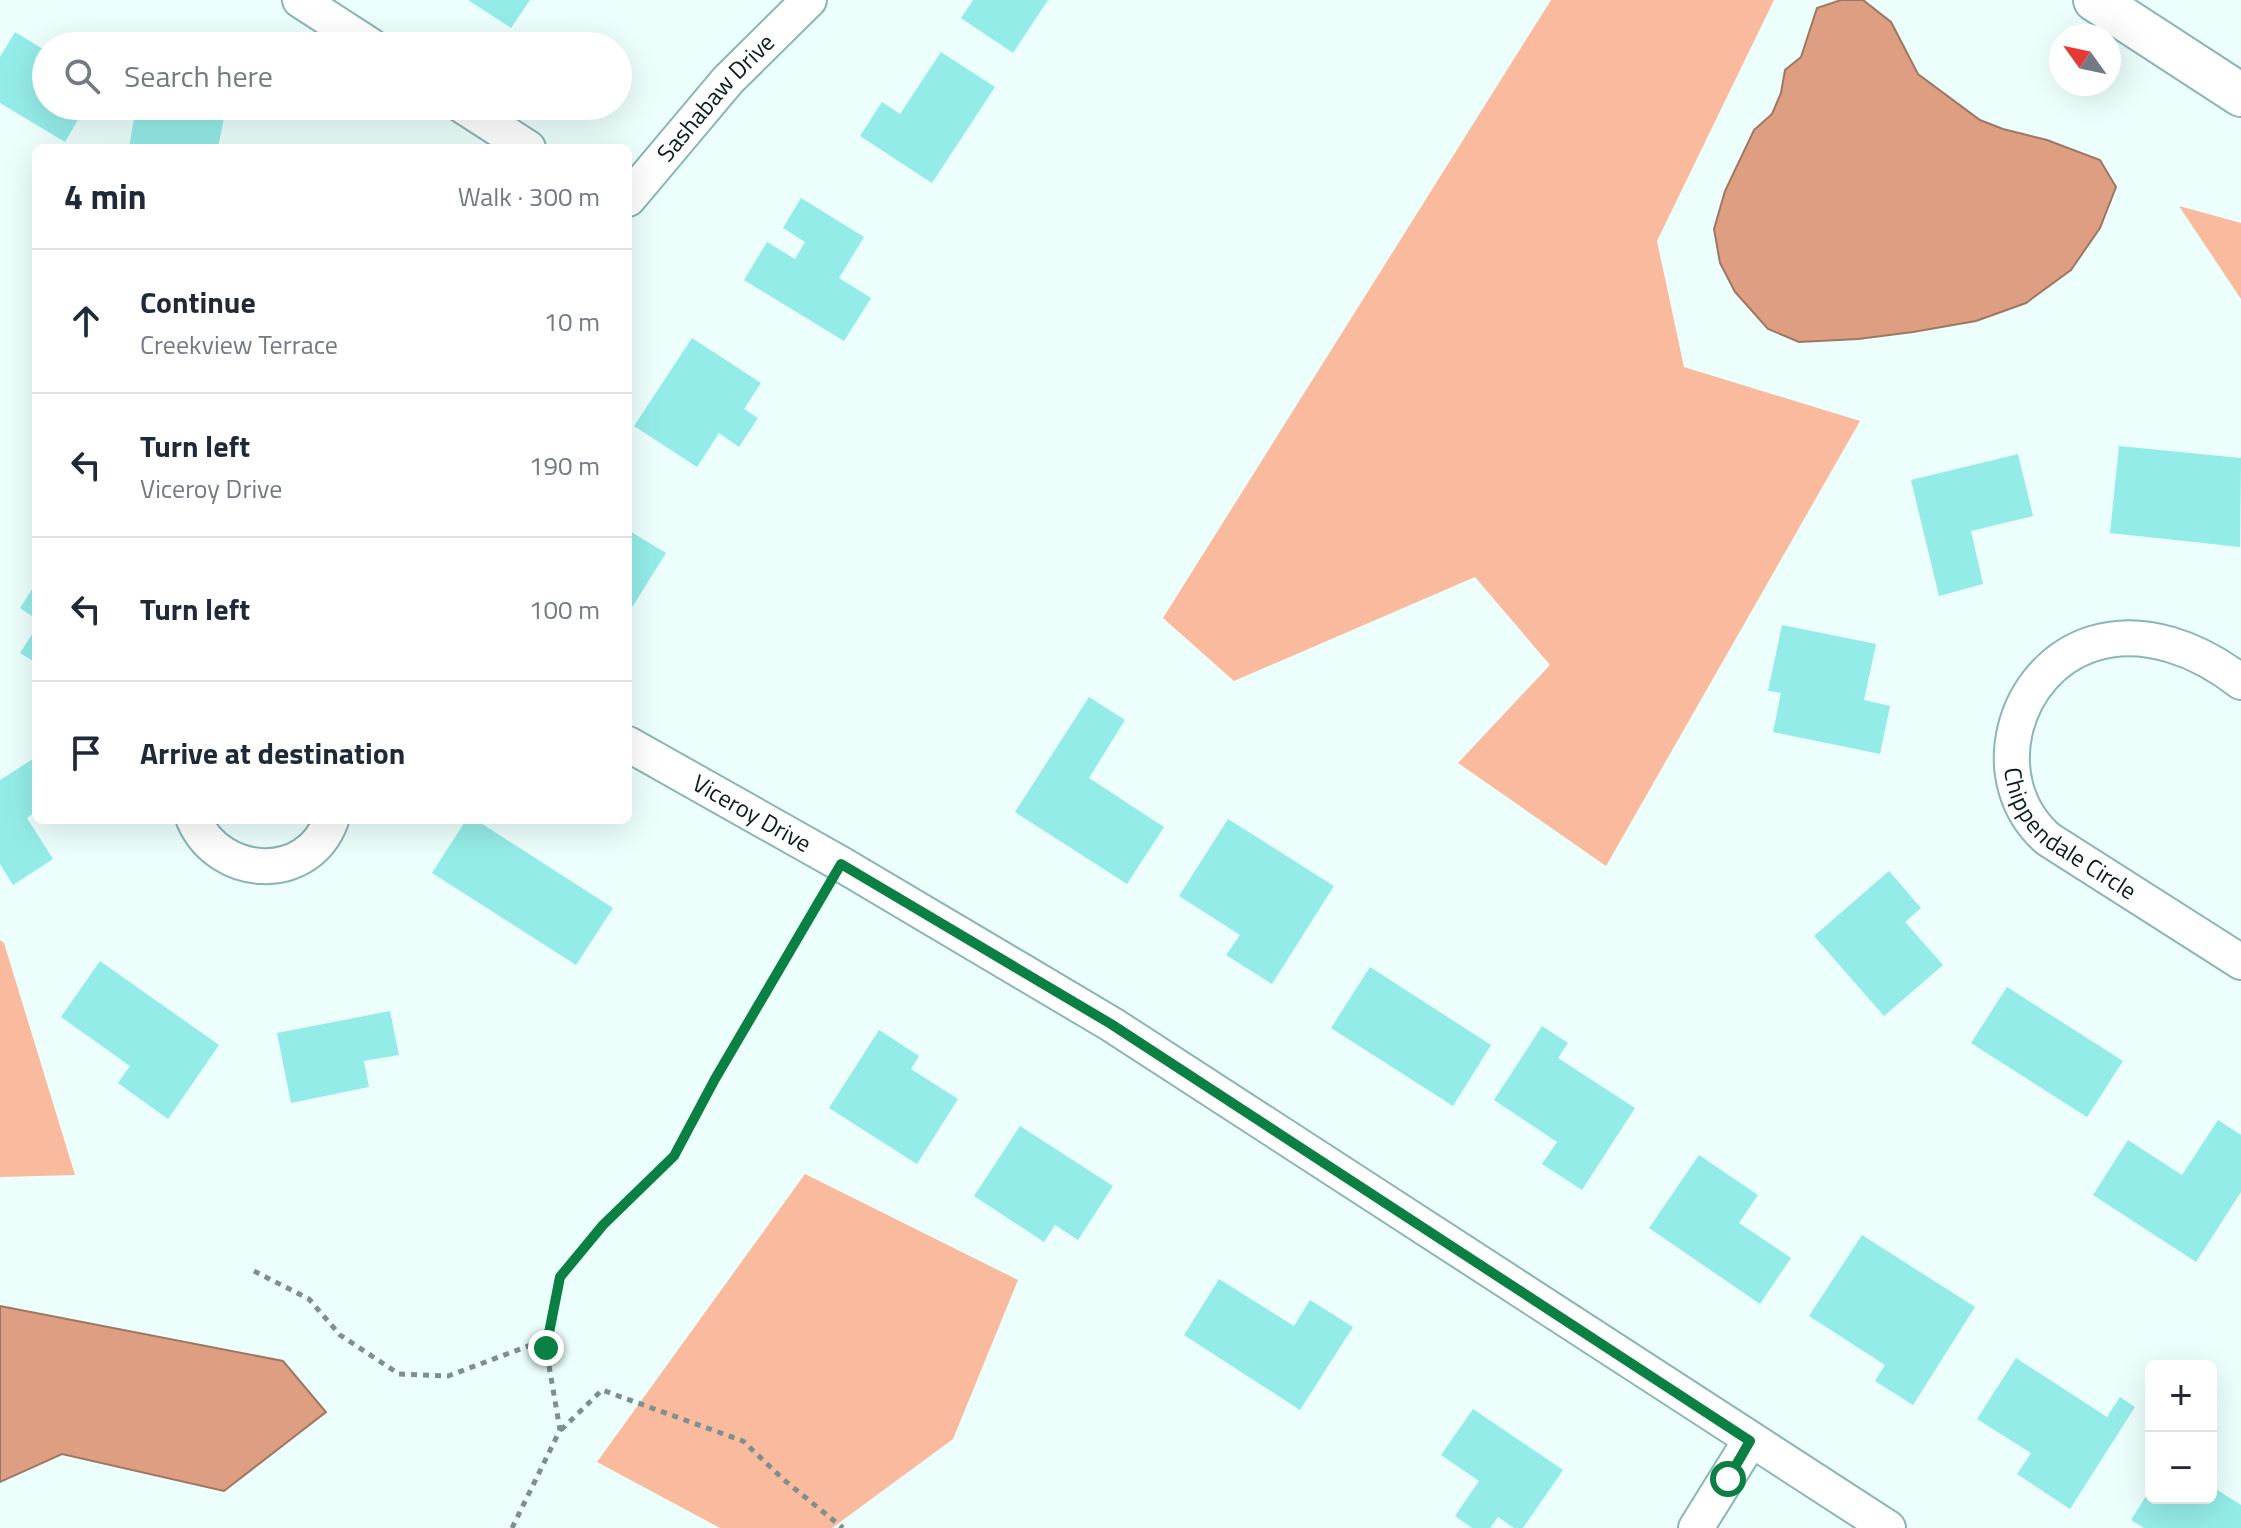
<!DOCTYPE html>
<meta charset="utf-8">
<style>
body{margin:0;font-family:"Titillium Web",sans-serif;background:#f6f6f7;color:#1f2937}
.controls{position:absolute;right:24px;bottom:24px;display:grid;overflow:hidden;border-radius:12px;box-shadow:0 8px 32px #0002}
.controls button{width:72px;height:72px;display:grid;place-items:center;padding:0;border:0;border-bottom:2px solid #e0e1e3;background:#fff;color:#1f2937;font:40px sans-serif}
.compass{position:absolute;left:2049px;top:24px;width:72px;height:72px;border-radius:50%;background:#fff;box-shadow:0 8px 32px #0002;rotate:303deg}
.stop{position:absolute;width:24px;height:24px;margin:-18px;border:6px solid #0b8043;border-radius:50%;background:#fff}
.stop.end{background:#0b8043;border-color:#fff;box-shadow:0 2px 8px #0008}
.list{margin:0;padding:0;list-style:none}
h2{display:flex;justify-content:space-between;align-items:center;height:104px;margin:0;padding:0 32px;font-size:34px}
h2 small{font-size:26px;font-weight:400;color:#747a83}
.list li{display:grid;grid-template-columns:52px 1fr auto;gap:24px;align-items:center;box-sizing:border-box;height:144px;padding:0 32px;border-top:2px solid #e0e1e3}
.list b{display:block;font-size:30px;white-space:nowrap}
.list p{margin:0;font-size:26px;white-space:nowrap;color:#747a83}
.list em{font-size:26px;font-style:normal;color:#747a83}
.icon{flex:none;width:44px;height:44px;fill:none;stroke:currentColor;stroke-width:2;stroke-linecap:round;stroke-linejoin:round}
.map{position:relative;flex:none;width:2241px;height:1528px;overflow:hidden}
.search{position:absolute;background:#fff;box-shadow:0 8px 32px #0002;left:32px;top:32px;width:600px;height:88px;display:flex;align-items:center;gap:20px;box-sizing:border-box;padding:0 28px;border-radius:44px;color:#747a83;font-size:30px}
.panel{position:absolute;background:#fff;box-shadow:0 8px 32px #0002;left:32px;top:144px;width:600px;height:680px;border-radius:12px}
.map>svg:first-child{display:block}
</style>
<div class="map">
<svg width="2241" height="1528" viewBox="0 0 2241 1528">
<rect width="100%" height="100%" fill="#ecfffd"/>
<!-- forest -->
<path fill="#faba9d" d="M1551,0H1774L1657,241L1684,367L1860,421L1606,866L1458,763L1550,665L1475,577L1234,681L1163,618Z
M2179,206L2241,223V299Z
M0,940L4,943L75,1175L0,1177Z
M805,1174L1018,1280L953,1439L832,1528H720L597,1462Z"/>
<!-- water -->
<path fill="#dd9e82" stroke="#9e7763" stroke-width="2" d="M1841,0H1863L1891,22L1918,74L1980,120L2003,129L2047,140L2100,160L2116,187L2100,228L2071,270L2026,303L1976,321L1913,332L1858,339L1799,342L1768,329L1735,292L1720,263L1714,229L1725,191L1754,130L1772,114L1781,93L1785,70L1801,57L1817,8Z
M0,1306L283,1361L326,1412L224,1491L62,1454L0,1482Z"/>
<!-- building -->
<path fill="#94ece8" d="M468,0H530L511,28Z
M973,0H1048L1013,53L961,18Z
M15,32L46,51V106H86L65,142L0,103V57Z
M941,52L995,87L932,183L860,136L882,102L900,114Z
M136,106H213L226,108L218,148H129Z
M801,198L864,237L839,278L871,298L844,341L744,280L767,242L795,259L805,242L783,228Z
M692,338L761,383L744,409L758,418L739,447L719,433L697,467L634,426Z
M2119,446L2241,458L2240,547L2110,533Z
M2018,454L2033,516L1971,531L1983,584L1939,596L1911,480Z
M628,530L666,553L628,614Z
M36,583V619L20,608Z
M1782,625L1876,644L1864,700L1890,706L1880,754L1773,732L1781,693L1768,691Z
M36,628V663L20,653Z
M1089,697L1125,720L1089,778L1164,827L1127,884L1015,812Z
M36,757V812L27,818L53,859L13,885L0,864V780Z
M1228,819L1334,886L1272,984L1226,955L1240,935L1179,896Z
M466,820H476L613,908L576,965L432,873Z
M1889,871L1921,908L1905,922L1943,965L1884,1016L1814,936Z
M100,961L219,1045L168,1119L118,1083L130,1066L61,1017Z
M1370,967L1491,1045L1453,1106L1331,1028Z
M2007,987L2123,1061L2087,1117L1971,1043Z
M390,1011L399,1055L364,1061L369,1087L291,1103L277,1033Z
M1542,1026L1568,1043L1558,1058L1635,1108L1582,1190L1542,1164L1557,1142L1494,1100Z
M879,1030L919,1056L911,1069L958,1099L917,1164L829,1108Z
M2218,1120L2241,1135V1192L2196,1262L2093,1195L2128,1140L2182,1175Z
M1020,1126L1113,1186L1078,1240L1055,1225L1044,1242L974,1196Z
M1699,1155L1758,1195L1739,1223L1791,1258L1760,1304L1649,1228Z
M1862,1235L1975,1307L1913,1405L1875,1381L1885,1365L1809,1316Z
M1219,1279L1294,1326L1310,1300L1353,1327L1300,1410L1184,1335Z
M2016,1358L2107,1417L2120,1397L2135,1407L2070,1509L2017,1474L2031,1453L1977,1419Z
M1473,1409L1563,1470L1523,1528H1514L1498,1517L1490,1528H1472L1455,1516L1479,1481L1441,1455Z
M2211,1486L2241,1505V1528H2144L2131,1520L2151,1488V1498H2211Z"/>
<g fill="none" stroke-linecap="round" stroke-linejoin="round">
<!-- minor casing -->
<g stroke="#88b7b4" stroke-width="38">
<g id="minor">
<path d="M300,0L371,46"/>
<path d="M463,106L528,148"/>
<path id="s1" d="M628,199L728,80L809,0"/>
<path id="s2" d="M2241,682C2200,650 2144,627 2092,644C2012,670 1982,781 2048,839L2241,962"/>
<path id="s3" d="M628,744L841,864L1111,1024L1888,1528"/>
<path d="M194,820C220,879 308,884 331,820"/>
<path d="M1696,1528L1750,1441"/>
</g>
</g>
<!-- tertiary casing -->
<g stroke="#88b7b4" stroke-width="46">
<path id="tertiary" d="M2095,0L2241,95"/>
</g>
<!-- path -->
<path stroke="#7d908f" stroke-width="5" stroke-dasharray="6 6" stroke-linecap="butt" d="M254,1271L309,1299L340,1335L399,1374L448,1376L547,1339
M561,1430L602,1390L743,1441L784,1480L843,1528
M512,1528L560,1430L546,1348L560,1277L603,1225L674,1156L715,1079L824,893"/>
<!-- minor -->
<use href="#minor" stroke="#fff" stroke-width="34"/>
<!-- tertiary -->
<use href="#tertiary" stroke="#fff" stroke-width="42"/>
</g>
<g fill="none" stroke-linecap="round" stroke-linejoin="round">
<!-- route -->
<path stroke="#0b8043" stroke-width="10" d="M546,1348L560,1277L603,1225L674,1156L715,1079L841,864L1111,1024L1750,1441L1728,1479"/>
</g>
<g text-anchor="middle" stroke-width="7" stroke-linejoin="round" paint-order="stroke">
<!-- street labels -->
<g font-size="24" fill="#0a1d1c" stroke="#ecfffd">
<text dy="8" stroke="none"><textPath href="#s1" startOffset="134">Sashabaw Drive</textPath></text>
<text dy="8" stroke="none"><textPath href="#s3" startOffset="142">Viceroy Drive</textPath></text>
<text dy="8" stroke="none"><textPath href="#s2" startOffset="410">Chippendale Circle</textPath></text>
</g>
</g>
</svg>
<div class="controls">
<button>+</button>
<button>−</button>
</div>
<svg class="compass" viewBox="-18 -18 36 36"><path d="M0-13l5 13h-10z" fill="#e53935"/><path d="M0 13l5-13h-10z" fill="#747a83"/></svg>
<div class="stop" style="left:1728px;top:1479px"></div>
<div class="stop end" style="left:546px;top:1348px"></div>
<div class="search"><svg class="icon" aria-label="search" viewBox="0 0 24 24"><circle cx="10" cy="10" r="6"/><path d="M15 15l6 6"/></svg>Search here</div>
<section class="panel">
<h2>4 min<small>Walk · 300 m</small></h2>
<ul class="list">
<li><svg class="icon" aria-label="ahead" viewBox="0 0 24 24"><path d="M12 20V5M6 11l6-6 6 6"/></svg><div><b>Continue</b><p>Creekview Terrace</p></div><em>10 m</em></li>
<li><svg class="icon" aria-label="left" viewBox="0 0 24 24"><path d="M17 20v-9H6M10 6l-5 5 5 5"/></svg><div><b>Turn left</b><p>Viceroy Drive</p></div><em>190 m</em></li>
<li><svg class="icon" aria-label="left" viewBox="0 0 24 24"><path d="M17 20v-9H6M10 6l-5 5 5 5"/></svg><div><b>Turn left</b></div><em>100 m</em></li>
<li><svg class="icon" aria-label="arrive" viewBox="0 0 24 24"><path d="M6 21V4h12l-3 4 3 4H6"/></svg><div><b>Arrive at destination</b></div></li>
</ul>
</section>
</div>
